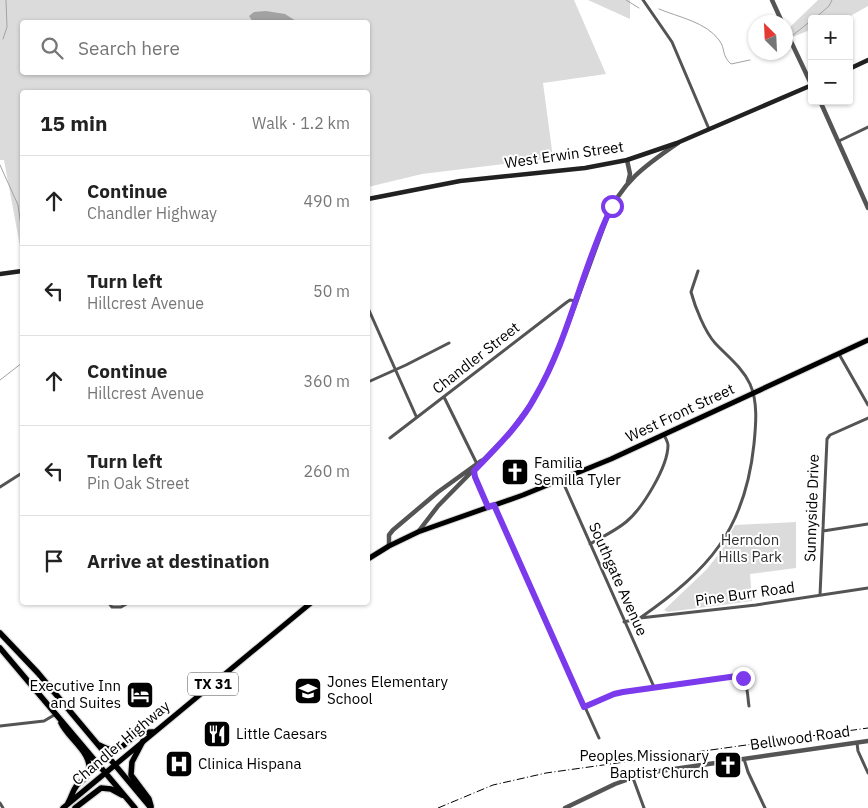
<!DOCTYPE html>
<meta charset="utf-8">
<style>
body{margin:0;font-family:"IBM Plex Sans",sans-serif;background:#f6f6f6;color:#222}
.controls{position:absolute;right:15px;top:15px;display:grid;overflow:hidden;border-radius:5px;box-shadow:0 1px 4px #0004}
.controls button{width:45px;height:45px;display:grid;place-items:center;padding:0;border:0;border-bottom:1px solid #e0e0e0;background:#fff;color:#222;font:25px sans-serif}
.compass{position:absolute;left:748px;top:15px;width:45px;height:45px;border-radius:50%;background:#fff;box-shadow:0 1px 4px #0004;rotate:336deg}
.stop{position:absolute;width:15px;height:15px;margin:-11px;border:4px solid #7c3aed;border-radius:50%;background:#fff}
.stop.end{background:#7c3aed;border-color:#fff;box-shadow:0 1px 5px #0008}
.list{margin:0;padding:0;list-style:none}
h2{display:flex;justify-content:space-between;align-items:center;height:65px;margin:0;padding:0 20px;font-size:21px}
h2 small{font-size:16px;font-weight:400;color:#767676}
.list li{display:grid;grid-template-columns:32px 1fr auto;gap:15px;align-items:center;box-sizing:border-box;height:90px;padding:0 20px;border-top:1px solid #e0e0e0}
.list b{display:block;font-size:19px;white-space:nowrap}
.list p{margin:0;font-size:16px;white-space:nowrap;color:#767676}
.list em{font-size:16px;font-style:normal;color:#767676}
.icon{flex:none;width:28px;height:28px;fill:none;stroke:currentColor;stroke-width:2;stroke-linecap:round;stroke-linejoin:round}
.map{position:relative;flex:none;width:868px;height:808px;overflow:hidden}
.search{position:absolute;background:#fff;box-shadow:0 1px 4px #0004;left:20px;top:20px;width:350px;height:55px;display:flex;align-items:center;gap:12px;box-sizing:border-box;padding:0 18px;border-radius:5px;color:#767676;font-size:19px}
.panel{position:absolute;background:#fff;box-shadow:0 1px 4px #0004;left:20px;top:90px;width:350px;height:515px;border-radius:5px}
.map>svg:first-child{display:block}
</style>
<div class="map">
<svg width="868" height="808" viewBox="0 0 868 808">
<rect width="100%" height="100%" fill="#fff"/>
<!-- green -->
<path fill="#dbdbdb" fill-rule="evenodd" d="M0,0H574L606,74L543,83L553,158L422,174L368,187V92H22V257L4,160H0ZM22,22H368V72H22Z
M588,0H630V19Z
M818,0H868V6L845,19H812V29L793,37L789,28Z
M796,522V568L750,574L752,601L668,612L664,610L707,569L721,551L735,525Z"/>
<!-- water -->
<path fill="#a2a2a2" d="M266,11L285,14L296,21L295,22H253L249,16L254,12Z"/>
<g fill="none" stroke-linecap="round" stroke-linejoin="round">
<!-- stream -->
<path stroke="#a2a2a2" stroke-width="1" d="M626,0L639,8
M659,9C678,17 706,22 719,40C726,49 721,55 731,64L750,60
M814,19L829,6L832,0
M793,35L812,20
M3,39L7,27L6,0
M0,165L18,205L22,233
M0,380L22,363"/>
<!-- primary casing -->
<g stroke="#dbdbdb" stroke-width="7">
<path id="primary" d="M368,559L389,546L418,532L523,495L611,459L868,340
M115,765L312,602"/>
</g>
<!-- trunk casing -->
<g stroke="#dbdbdb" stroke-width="8">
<path id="trunk" d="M0,633L38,673L151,808
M0,648L135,808
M61,723C68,739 95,754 88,774C86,779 81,781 77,785C73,790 71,798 68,803
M143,741L132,762L131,775L149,799L151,806
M99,745C124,759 125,737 141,733C145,732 150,732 153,732
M63,808L115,765
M75,808L101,788L111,789L122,795"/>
</g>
<!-- minor -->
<path stroke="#545454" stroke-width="3" d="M643,0L672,42L709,129
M839,141L868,127
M368,308L416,416
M839,354L868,405
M368,382L406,365L449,343
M444,397L477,464
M390,438L567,302L570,300L576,301
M475,469V477L488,507
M562,480L654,687
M0,487L22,473
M494,506L599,738
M823,531L868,524
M590,544C602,537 615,531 626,522C642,509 668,467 668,445C668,442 665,438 664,434
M820,595L827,439L830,435L868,418
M108,602L112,607H121L130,602
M640,618C709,570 745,530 754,444C756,424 758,402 750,384C742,367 727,356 715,343C705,332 695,307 691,292L698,271
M624,622L640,618L756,605L868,588
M584,707L614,694L623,692L737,676C749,680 747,695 749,706
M0,726L44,721L56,714
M857,743L858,751L868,773
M744,759L748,772L765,808
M633,778L644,808
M0,803L3,808"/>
<!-- tertiary -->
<path stroke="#545454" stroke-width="4.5" d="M772,0L782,22
M786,31L812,86
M820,101L868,208
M627,160L630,174L628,182
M418,532L438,506L508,435L533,401L550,369L565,332L606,220C621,182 646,165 678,143
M389,546V535L393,530L438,492L481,461
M565,808L615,784L646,773L868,741"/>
<!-- secondary -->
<path stroke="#212121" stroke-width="4.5" d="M849,69L868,60
M368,199L460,181L585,168L627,160L677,143L812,85
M0,274L22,271"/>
<!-- primary -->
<use href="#primary" stroke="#000" stroke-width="5"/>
<!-- trunk -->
<use href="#trunk" stroke="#000" stroke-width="5.5"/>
<!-- rail -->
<path stroke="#000" stroke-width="1" stroke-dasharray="8 2.5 1 2.5" stroke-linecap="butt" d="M438,808L493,785L546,773L868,728"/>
</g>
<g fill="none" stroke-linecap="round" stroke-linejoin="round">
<!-- route -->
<path stroke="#7c3aed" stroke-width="6" d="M612,206C582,267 570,337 535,397C520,425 496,448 474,471L475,477L488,507L494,505L584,707L614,694L623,692L737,676L743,678"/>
</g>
<!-- icons -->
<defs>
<g id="church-square" transform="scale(1.4375)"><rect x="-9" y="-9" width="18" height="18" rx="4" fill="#000" stroke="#fff"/><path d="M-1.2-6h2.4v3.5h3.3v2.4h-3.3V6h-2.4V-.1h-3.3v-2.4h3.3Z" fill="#fff"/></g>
<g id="school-square" transform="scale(1.4375)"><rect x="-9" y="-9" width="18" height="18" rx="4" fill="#000" stroke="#fff"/><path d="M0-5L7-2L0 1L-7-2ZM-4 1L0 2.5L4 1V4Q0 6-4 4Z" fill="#fff"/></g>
<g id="hotel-square" transform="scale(1.4375)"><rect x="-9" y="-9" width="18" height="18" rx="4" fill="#000" stroke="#fff"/><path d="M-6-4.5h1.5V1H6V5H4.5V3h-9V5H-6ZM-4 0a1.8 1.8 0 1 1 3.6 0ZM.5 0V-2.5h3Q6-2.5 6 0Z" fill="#fff"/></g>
<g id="restaurant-square" transform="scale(1.4375)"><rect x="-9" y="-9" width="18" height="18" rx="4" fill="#000" stroke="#fff"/><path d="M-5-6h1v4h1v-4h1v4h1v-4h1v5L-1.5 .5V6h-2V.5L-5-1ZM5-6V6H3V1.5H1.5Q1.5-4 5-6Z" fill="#fff"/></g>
<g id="hospital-square" transform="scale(1.4375)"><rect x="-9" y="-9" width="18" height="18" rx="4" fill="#000" stroke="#fff"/><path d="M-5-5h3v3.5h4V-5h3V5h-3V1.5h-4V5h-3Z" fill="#fff"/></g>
</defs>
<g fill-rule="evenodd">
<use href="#church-square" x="515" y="472"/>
<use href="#school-square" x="308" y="691"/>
<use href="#hotel-square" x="140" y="695"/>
<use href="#restaurant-square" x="217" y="734"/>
<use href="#hospital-square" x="179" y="764"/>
<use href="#church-square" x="728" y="765"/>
</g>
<g text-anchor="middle" stroke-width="4" stroke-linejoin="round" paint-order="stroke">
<!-- shield labels -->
<rect fill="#fff" stroke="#4c4c4c" stroke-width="1" x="188" y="672.5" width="50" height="23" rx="4"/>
<g font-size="14" font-weight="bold" fill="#000">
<text x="213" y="689">TX 31</text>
</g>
<!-- street labels -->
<g font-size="15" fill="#000" stroke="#fff">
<text transform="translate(564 155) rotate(-8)" y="5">West Erwin Street</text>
<text transform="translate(476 358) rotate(-38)" y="5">Chandler Street</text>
<text transform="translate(680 413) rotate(-25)" y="5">West Front Street</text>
<text transform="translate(812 508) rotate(-88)" y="5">Sunnyside Drive</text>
<text transform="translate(618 579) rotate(66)" y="5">Southgate Avenue</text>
<text transform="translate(745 594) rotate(-8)" y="5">Pine Burr Road</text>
<text transform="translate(800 738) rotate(-8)" y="5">Bellwood Road</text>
<text transform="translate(121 743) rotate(-40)" y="5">Chandler Highway</text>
</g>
<!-- poi labels -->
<g font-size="15" fill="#000" stroke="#fff" text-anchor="start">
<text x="534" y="468">Familia<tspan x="534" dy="17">Semilla Tyler</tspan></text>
<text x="327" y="687">Jones Elementary<tspan x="327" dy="17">School</tspan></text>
<text x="121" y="691" text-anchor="end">Executive Inn<tspan x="121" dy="17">and Suites</tspan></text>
<text x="236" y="739">Little Caesars</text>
<text x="709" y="761" text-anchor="end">Peoples Missionary<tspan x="709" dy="17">Baptist Church</tspan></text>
<text x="198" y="769">Clinica Hispana</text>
</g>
<!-- park labels -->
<g font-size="15" fill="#323232" stroke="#fff">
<text x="750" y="545">Herndon<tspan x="750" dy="17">Hills Park</tspan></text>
</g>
</g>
</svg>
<div class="controls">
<button>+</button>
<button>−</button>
</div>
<svg class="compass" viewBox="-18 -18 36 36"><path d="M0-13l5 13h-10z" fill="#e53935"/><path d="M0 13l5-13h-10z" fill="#767676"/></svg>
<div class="stop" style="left:612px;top:206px"></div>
<div class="stop end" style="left:743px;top:678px"></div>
<div class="search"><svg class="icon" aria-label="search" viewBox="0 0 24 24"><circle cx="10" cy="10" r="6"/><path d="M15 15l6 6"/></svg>Search here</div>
<section class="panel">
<h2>15 min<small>Walk · 1.2 km</small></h2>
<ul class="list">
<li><svg class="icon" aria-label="ahead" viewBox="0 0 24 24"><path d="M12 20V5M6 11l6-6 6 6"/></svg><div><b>Continue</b><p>Chandler Highway</p></div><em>490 m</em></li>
<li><svg class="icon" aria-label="left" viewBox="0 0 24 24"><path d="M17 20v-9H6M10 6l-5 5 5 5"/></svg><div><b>Turn left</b><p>Hillcrest Avenue</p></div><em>50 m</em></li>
<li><svg class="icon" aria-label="ahead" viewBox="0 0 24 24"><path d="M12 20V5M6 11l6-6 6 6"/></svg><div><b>Continue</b><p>Hillcrest Avenue</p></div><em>360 m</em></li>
<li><svg class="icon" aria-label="left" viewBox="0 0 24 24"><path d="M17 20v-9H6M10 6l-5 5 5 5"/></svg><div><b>Turn left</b><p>Pin Oak Street</p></div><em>260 m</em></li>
<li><svg class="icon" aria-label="arrive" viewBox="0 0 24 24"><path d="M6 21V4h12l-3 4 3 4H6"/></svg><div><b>Arrive at destination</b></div></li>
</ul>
</section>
</div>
